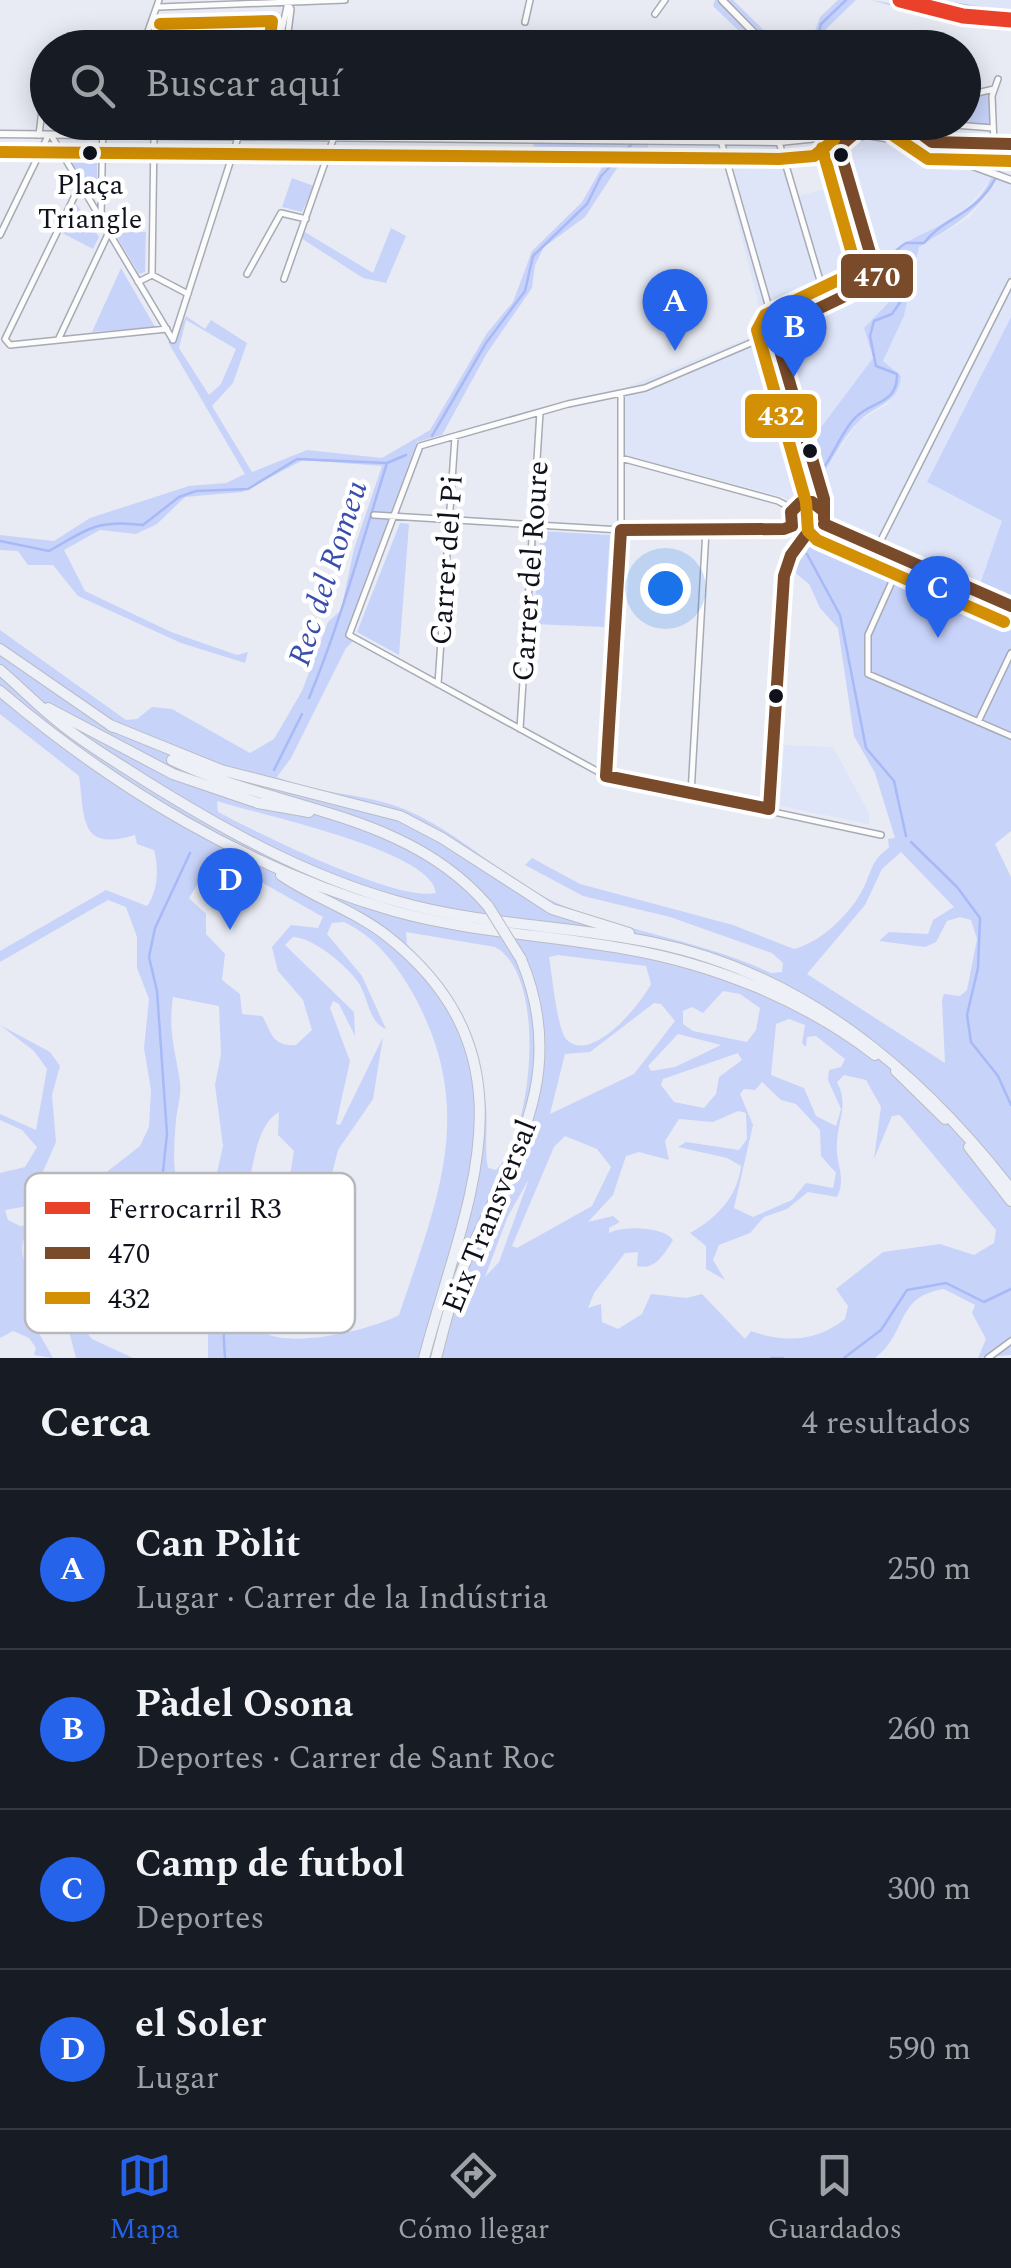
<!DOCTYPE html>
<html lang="es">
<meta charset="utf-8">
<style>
body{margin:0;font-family:Spectral,serif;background:#20242c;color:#f1f3f6}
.you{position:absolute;left:665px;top:588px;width:35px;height:35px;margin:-25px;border:8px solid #fff;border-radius:50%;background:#1a73e8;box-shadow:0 0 0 15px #1a73e833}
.badge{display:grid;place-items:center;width:65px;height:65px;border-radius:50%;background:#2563eb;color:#fff;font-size:32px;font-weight:700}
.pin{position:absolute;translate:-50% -82px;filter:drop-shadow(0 2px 5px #0008)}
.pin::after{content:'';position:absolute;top:52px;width:35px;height:30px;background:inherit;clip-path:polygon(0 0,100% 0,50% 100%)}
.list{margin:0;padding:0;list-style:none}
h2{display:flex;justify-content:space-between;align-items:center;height:130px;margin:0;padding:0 40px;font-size:42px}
h2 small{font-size:32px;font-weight:400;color:#9ea1a6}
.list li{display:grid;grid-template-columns:65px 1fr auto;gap:30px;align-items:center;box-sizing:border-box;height:160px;padding:0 40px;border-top:2px solid #363941}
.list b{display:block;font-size:38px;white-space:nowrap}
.list p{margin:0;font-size:32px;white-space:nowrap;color:#9ea1a6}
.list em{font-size:32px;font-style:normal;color:#9ea1a6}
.icon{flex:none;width:55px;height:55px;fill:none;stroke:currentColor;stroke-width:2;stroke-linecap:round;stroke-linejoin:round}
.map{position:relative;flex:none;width:1011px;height:1358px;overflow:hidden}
.search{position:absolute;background:#171b24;box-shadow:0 5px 25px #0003;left:30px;right:30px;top:30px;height:110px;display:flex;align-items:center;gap:25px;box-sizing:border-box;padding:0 35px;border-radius:55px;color:#9ea1a6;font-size:38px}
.sheet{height:770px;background:#171b24}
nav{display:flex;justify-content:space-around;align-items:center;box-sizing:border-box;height:140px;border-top:2px solid #363941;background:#171b24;font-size:28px;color:#9ea1a6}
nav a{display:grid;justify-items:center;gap:5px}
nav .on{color:#2563eb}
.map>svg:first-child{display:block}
</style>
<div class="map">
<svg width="1011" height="1358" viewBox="0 0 1011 1358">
<rect width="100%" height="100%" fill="#e8ebf4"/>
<!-- built -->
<path fill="#dee5f9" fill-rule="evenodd" d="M887,0H1011V24L942,15Z
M654,123H730L735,131L778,132L795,197L849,182L838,147L872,137L907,142L1011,182V317L927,482L1002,521L976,595L828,535L784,497L624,455V388L765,331L721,155L648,148V131ZM991,179L987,196L969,218L919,247L904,316L883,361L901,376L899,388L888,404L859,421L823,473L860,412L873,358L864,329L895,296L887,267L899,245L922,238L962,214Z
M784,745L833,747L869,813V824L780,806Z"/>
<!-- green -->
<path fill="#c8d3fa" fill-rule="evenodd" d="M715,0H733L781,47H756L713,6Z
M838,0H856L827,28L821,47H809L820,17Z
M872,0L1011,24V31L927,17Z
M994,89L993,128L951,123L964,122V96Z
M642,123H654L648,131V148L623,159L585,217L544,247L535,265L532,288L487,353L442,435L417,442L345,635L354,640L346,648L291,758L277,777C314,793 358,793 396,806C462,830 509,887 574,910C640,934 707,943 771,973L782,972L783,963L772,953L670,917L583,896L525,865L532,858L580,884L733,925L794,949C822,942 852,912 864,887C872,870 872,859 889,848L888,839L895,838L875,773L854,736L838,628L820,608L809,584L793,571L811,545L835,535L976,595L1002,521L927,482L1011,317V831L995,844L1011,877V1355L978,1358L986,1339L972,1313L975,1305L944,1289C894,1297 909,1332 875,1358H208V1335L200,1321L153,1289L124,1260L85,1239L76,1254L82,1277L80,1301L90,1303L85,1330L92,1339L133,1358H76L66,1320L71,1281L66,1253L74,1234L65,1231L25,1236C15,1258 34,1277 42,1297L35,1326L53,1358L34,1355L36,1348L29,1338L13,1331L0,1338V1173L25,1167L37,1147L22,1130L0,1120V1114L36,1130L47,1069L34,1051L0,1025L50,1052L60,1066L52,1095L56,1142L28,1206L5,1210L8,1220L20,1226L85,1219L83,1213L58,1203L35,1202L47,1198L85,1202L99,1178L140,1146L149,1127L151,1090L144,1048L149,999L137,968V937L126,907L108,900L0,962V951L106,890L147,906C158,891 159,868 154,850L137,844L135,835C79,852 85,819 79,776L0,714V630L126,720L137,719L152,707L172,709L250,753L274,739L302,691L328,622L341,610L354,549L382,466L303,460L242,492L185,497L157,524L136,534L100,530L64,550L85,591L171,632L237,655L248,652L245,663L181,643L78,596L53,565H28L18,551L0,550V535L54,541L90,518L189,486L226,483L245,474L168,342L175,338L186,316L205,329L211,320L247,343L233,383L212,406L252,472L307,450L382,458L430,430L487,333L513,302L532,251L582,202L608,157L607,149L534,150L532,125L620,131ZM186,320L236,349L221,384L209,395L179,348ZM217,801C256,814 432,850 436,893C396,902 258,833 218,812ZM901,852L954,907L933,920L928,934L889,932L879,941L925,947L936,942L947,921L960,917L971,920L977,939L967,990L960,996L944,994L942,1000L945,1063L807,974L865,905L882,869ZM215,856L323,917L318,928L291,925L272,947L278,971L303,1000L312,1030L296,1045C270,1047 271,1029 262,1016L242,1014L240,994L222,980L225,954L206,934V914L189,898ZM344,922C375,937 395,962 412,992C478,1109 438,1198 399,1315C368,1332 253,1358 255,1316L266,1300L281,1310L285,1308L292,1269L321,1217L338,1150L373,1099L383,1037L340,1125L336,1124L350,1061L330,1008L333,1001L339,1004L355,1036L354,1012L285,945L293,937C314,938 346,965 358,982C369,998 368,1022 386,1029L362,976L327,934L332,923ZM406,932L495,947C548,975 533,1134 496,1170L488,1168C484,1149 488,1127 486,1107C479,1027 459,1003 407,944ZM558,955L646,966L651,984C641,1004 592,1064 567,1040C557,1031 552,973 549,957ZM723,991L740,994L760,1008L756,1030L747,1042L693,1031L683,1024V1011L692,1007L703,1013ZM173,997L219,1006L221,1054L215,1085L223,1146L211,1199L194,1228C173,1188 172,1166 176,1121C177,1109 182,1093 180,1082C175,1048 168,1033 173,997ZM654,1003L661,1004L675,1021L634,1074L550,1114L565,1054L590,1052ZM789,1019L805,1025L802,1043L806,1047L807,1037L816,1036L845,1059L841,1067L829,1070L828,1080L841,1109L836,1126L816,1116L804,1088L771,1075L776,1024ZM678,1034L721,1045L675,1067L651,1071L648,1066ZM738,1053L742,1060L719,1077L716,1094L704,1108L674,1102L661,1085L663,1079ZM844,1075L866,1080L881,1107L874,1159L892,1116L900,1115L996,1230L994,1243L974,1255L940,1244L883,1252L836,1289L848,1306L845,1319C816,1342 784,1343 751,1331L745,1339L702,1294L686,1298L651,1294L642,1314L618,1329L602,1322L601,1304L588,1308L594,1293L625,1253L638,1252L637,1266C655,1271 665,1253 673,1240C665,1227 624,1225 609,1233V1228L620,1222L613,1216L588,1222L613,1195L626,1156L639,1152L669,1160L665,1141L679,1119L713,1122L738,1111L746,1113L747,1139L739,1150L686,1142L678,1147L727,1158L741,1166C738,1196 716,1219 690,1233L706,1246V1269L725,1280L713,1260L719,1245L750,1233L764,1217L787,1209L808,1192L837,1197C847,1177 835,1163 837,1143C838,1119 849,1105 837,1082ZM762,1082L781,1100L796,1104L820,1130L821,1156L836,1173L833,1188L806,1183L792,1200L753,1217L734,1208L753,1125L740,1094L744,1089L755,1090ZM279,1112L278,1135L294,1151L287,1193L297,1223L294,1253L283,1274L259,1294L245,1281L230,1279C210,1249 238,1218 247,1190C254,1166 256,1125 279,1112ZM565,1136L597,1149L611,1167L592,1206L517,1248L512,1246L554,1147ZM128,1177C157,1193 149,1227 164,1252L161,1264C133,1255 124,1221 113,1197L119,1183ZM529,1179L499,1262L485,1277L508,1216Z
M870,123C878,123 888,121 896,123C921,128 946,164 978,149L985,164L904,136L872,132Z
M62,146L97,147V198L93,197Z
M292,178L314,186L302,212L282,207Z
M991,178L996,180C977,214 951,227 919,247L904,316L883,361L901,376C899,404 877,404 860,420C845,434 834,457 823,474L811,433L819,430L873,358L864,328L895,296C897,282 884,271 889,258C899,234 969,228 991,178Z
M76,204L99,237L93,249L62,233Z
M391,228L406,236L386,283L363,278L301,238L303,231L373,273Z
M114,232H146L145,272L139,274Z
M121,268L155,327L92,332Z
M400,523L409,524L399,655L357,632Z
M541,531L610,535L604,627L533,624Z"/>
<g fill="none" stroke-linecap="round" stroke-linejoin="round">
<!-- stream -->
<path stroke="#a7b9f6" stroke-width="2.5" d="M815,48L821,24L846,0
M738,122L749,126L758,122
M638,136L650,122
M999,171L1011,148
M432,436L486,343L525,291L533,256L587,204L601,176L633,143
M821,471C834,455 842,430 856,417C872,401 898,404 897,374L876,366L870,336L874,321L892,314L901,301C901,278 877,260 906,243H924C945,216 976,215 995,179
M807,492L809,484
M807,512V526
M0,541L49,551C88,529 97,519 143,525L179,497L196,491L248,489L297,459L387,463L406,455
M807,554L840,615L866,748L894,781L906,836
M309,698C341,621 362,542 387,463
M274,770L302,714
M911,842L957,887L980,918L978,968L967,1015L971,1042L998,1076L1011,1105
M190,853L155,928L149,957L157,991L167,1134L162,1181L191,1277L223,1322L225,1358
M771,1358H783
M844,1358L881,1330L907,1290L946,1283L984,1302L1011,1289"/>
<!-- minor casing -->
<g stroke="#a7abb4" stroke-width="8">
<path id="minor" d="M159,7L345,0
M655,14L665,0
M525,22L530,0
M142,48L159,0
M278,48L288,2
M286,48L291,9L287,3
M964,96L994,89
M279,122V136
M916,122L993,128
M39,135L42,110L48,104
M51,135L173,340
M271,136L272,122
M523,139V122
M721,141L824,499V524
M779,142L827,304
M839,143L878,280L767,336L645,388L568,404L420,446L349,635L606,776L881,835
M980,144L987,152L988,171
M103,148H154
M987,152L994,144L992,96L998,79
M80,185L5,339L10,345L167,329
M101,217L103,122
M0,235L48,136
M247,274L281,213L306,219
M152,275L188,294
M284,279L334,137
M138,282L152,275L154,136
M59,338L109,232
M173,340L243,122
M621,458L778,501L793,509
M797,504L806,449
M374,515L621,530L792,526
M824,524L1011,606
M792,526L791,512L800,503L812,502L821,509
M805,536L817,533L824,524
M878,546L1011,282
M903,557L868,635V674L1011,736
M438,684L455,437
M978,722L1011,653
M520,729L540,412
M606,776L621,530V397
M691,794L706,530
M769,809L784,576L791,555L805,536
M988,1358L1011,1341"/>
</g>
<!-- tertiary casing -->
<g stroke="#a7abb4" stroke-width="9">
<path id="tertiary" d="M722,0L769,48
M904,122L932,142L1011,144
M0,134L779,142L818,138L839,143L866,135L905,141L1011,180
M851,137L854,122
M810,138L823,127"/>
</g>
<!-- motorway casing -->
<g stroke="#b9bcc6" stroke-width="12">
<path id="motorway" d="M0,649L113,727
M0,670C19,686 37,705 56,720C83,743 115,761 144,780C224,830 305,875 396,901C479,925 566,925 650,942C802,972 918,1070 1011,1189
M0,691C114,788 250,870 394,911C469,932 549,935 626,949C713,964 804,1000 875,1055
M48,708L173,774L258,803L309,812
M110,725L221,770L400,816L442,838L552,909L629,933
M172,760C278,811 407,811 488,906
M281,875C314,898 354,910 387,936C543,1059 464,1205 424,1358
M896,1071L945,1119
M969,1147L1011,1201
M436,1358C444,1328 451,1298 462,1270C507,1163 572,1080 521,959"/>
</g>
<!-- minor -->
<use href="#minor" stroke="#fcfcfd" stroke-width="5"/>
<!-- tertiary -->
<use href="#tertiary" stroke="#fcfcfd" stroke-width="6"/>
<!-- motorway -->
<use href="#motorway" stroke="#eef0f7" stroke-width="10"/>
<!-- rail casing -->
<g stroke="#bcbdc0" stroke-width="6">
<path id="rail" d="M918,0L1011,14"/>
</g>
<!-- rail -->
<use href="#rail" stroke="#fff" stroke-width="2.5" stroke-dasharray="8" stroke-linecap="butt"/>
<!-- motorway-bridge casing -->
<g stroke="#b9bcc6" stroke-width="12" stroke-linecap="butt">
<path id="motorway-bridge" d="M488,906L521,959"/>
</g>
<!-- motorway-bridge -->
<use href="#motorway-bridge" stroke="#eef0f7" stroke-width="10"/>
<!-- bus-1 casing -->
<g stroke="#fff" stroke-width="20">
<path id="bus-1" d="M905,122L932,142L1011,144
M824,519V499L774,330L878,280L839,147L853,135L854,122
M824,524L1011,606
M769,809L606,776L621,530L784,529L792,526L791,512L800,503L812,502L821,509
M769,809L784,576L791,555L805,536"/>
</g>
<!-- bus-2 casing -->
<g stroke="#fff" stroke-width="20">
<path id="bus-2" d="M160,24L272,21L269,46
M894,136L928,159L1011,161
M822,148L857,271L765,315L757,330L806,502L808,531L817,540L1004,622
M0,152L779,159L814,156L834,140"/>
</g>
<!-- bus-1 -->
<use href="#bus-1" stroke="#7a4b2a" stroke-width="12"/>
<!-- bus-2 -->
<use href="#bus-2" stroke="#d49004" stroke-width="12"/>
<!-- rail-1 casing -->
<g stroke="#fff" stroke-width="22">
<path id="rail-1" d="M900,0L963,16L1011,20"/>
</g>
<!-- rail-1 -->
<use href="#rail-1" stroke="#ea412b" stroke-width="15"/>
</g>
<!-- markers -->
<g fill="#0f121c" stroke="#fff" stroke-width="4">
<circle cx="90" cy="153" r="9"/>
<circle cx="841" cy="155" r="9"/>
<circle cx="810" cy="451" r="9"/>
<circle cx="776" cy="696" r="9"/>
</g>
<g text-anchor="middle" stroke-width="9" stroke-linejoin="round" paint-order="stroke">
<!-- bus labels -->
<g font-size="28" fill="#0f121c" stroke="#fff">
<text x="90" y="194">Plaça<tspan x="90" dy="34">Triangle</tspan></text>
</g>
<!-- street labels -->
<g font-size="30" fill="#0f121c" stroke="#fff">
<text transform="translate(446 560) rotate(-86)" y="10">Carrer del Pi</text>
<text transform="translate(530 571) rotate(-86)" y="10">Carrer del Roure</text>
<text transform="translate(489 1216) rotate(-68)" y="10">Eix Transversal</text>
</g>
<!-- water labels -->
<g font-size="32" font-style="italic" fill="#394dac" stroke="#fff">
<text transform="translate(327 573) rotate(-72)" y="11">Rec del Romeu</text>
</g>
</g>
<!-- legend -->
<rect x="25" y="1173" width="330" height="160" rx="15" fill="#fff" stroke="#b7b8bb" stroke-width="2.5"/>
<rect x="45" y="1202" width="45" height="12" fill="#ea412b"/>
<rect x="45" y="1247" width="45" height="12" fill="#7a4b2a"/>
<rect x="45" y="1292" width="45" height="12" fill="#d49004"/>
<g font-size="28" fill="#0f121c">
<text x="108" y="1218">Ferrocarril R3</text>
<text x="108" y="1263">470</text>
<text x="108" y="1308">432</text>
</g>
<g stroke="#fff" stroke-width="4">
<rect x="839" y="252" width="76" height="48" rx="10" fill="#7a4b2a"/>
<rect x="743" y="392" width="76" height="48" rx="10" fill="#d49004"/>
</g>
<g font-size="28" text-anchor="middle" font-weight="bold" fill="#fff">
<text x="877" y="286">470</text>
<text x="781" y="425">432</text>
</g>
</svg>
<div class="you"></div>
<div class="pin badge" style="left:675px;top:351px">A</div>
<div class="pin badge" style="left:794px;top:377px">B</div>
<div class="pin badge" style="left:938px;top:638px">C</div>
<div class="pin badge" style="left:230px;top:930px">D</div>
<div class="search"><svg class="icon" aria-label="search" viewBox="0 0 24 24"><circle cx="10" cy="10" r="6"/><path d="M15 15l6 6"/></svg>Buscar aquí</div>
</div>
<section class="sheet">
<h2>Cerca<small>4 resultados</small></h2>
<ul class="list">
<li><span class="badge">A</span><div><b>Can Pòlit</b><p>Lugar · Carrer de la Indústria</p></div><em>250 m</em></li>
<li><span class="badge">B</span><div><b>Pàdel Osona</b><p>Deportes · Carrer de Sant Roc</p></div><em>260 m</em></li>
<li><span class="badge">C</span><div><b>Camp de futbol</b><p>Deportes</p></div><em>300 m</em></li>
<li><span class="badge">D</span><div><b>el Soler</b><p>Lugar</p></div><em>590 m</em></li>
</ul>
</section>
<nav>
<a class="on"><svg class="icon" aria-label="map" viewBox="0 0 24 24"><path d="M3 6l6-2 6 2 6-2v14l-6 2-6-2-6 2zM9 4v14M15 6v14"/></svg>Mapa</a>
<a><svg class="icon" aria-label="directions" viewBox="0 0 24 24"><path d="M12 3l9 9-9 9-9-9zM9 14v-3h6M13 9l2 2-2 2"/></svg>Cómo llegar</a>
<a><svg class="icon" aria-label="saved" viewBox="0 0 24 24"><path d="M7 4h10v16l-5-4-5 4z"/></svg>Guardados</a>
</nav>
